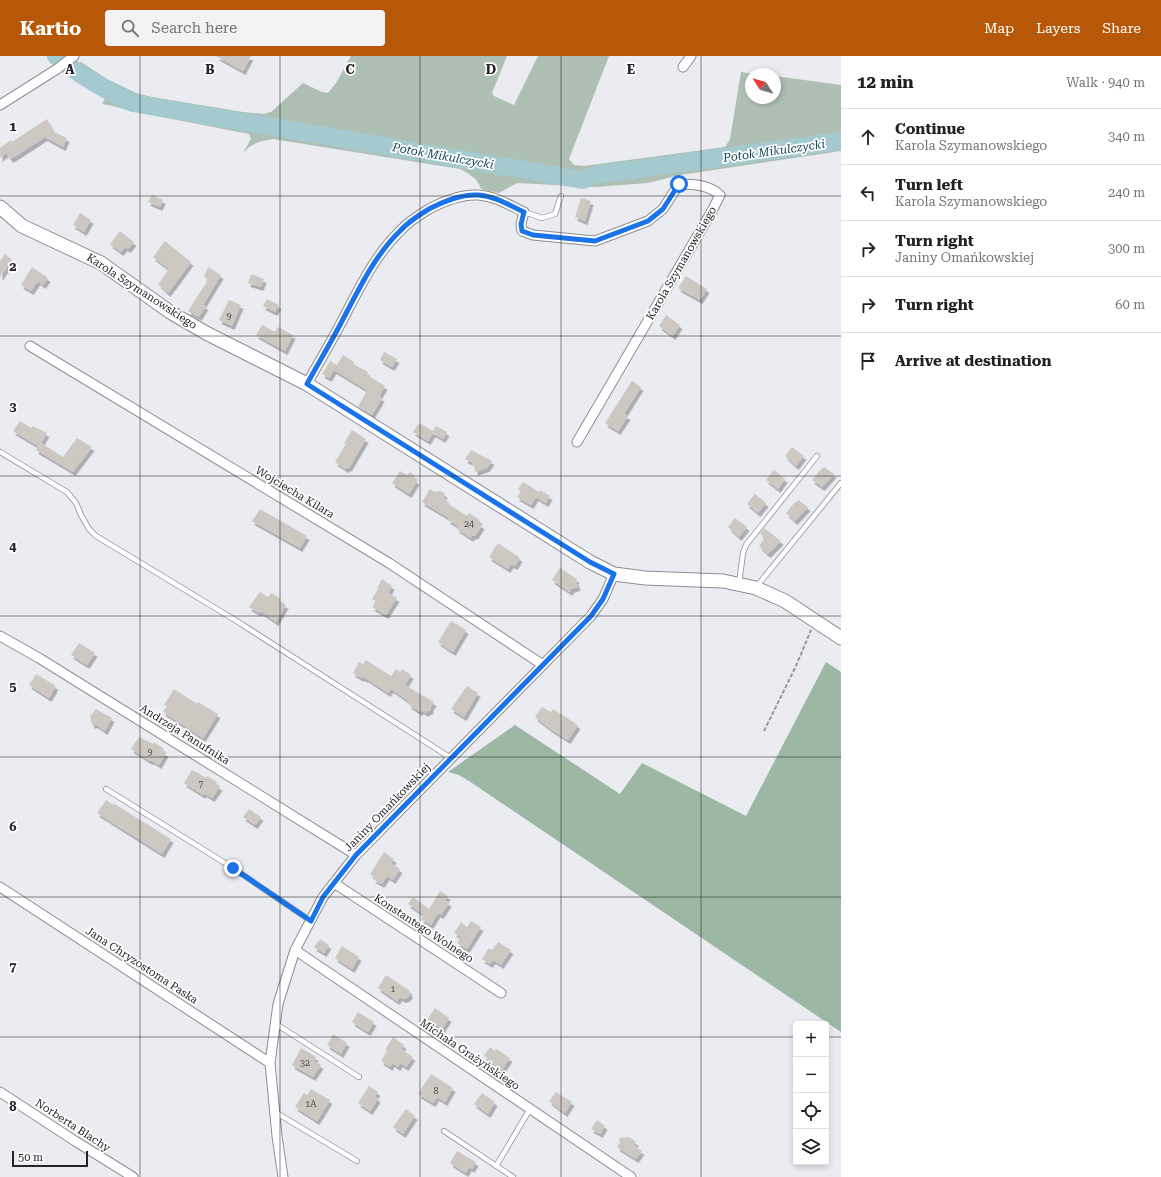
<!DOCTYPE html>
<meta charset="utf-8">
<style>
body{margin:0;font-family:"Roboto Serif",serif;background:#f2f2f2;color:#202124}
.controls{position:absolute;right:12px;bottom:12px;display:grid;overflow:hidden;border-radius:4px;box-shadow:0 2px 6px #0003}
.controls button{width:36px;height:36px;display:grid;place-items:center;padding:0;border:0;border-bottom:1px solid #e0e0e0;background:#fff;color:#202124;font:20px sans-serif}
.compass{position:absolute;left:745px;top:12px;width:36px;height:36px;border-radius:50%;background:#fff;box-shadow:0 2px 6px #0003;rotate:306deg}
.scale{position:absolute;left:12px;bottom:10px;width:76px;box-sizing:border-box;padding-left:4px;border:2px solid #252527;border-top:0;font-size:11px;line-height:14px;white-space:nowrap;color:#252527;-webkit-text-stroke:3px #fff;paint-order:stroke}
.stop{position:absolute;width:12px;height:12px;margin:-9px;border:3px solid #1a73e8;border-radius:50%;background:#fff}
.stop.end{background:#1a73e8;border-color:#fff;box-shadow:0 1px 4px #0008}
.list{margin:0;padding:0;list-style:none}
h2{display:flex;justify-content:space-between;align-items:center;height:52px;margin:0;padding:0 16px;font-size:17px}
h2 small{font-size:13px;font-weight:400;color:#757577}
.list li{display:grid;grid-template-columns:26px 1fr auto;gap:12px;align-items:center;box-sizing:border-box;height:56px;padding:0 16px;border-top:1px solid #e0e0e0}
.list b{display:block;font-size:15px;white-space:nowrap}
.list p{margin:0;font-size:13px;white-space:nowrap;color:#757577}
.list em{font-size:13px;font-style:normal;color:#757577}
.icon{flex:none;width:22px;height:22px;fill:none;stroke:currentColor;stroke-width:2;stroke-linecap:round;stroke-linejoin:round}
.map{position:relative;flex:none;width:841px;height:1121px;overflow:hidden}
header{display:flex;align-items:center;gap:24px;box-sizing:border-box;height:56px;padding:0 20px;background:#b65808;color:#fff}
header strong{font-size:19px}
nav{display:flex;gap:22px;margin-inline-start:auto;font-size:14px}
.search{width:280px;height:36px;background:#f2f2f2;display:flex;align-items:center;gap:10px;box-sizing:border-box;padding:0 14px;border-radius:4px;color:#757577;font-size:15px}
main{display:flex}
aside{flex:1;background:#fff}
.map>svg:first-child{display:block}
</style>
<header>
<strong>Kartio</strong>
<div class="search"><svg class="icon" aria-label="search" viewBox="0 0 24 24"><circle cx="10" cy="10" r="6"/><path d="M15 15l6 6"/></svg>Search here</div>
<nav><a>Map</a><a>Layers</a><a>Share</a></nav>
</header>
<main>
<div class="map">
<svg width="841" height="1121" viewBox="0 0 841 1121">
<defs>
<filter id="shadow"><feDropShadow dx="2.5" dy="4" stdDeviation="0" flood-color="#0004"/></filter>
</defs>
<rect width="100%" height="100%" fill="#ebebf2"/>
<!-- green -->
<path fill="#aebfb3" d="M351,0H507L492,37L494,40L514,49L538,0H609L569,103L574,109L584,110L725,91L730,83L741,16L755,18H751V42H775V20L841,29V95L680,119L648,127L595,131L517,127L499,137L481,133C478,123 470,118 460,113L273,83C260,85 252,87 243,97L251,83L249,78L131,55L113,50L102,48L106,41L66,17L81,6L107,23L136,37L152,41L243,56L263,58L271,56L303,27L322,36L328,37L336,27Z"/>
<!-- forest -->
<path fill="#9cb8a5" d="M826,606L841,616V976L469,725L459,719L448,716L515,669L620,738L642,707L746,760Z"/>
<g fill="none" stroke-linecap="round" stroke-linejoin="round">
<!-- river -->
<path stroke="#a4c9cf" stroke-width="18" d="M56,0C78,18 107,35 133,47L583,124L594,119L841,85"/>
</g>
<!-- building -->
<path fill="#cec8c3" filter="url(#shadow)" d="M216,0H251L243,15Z
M47,63L54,76L67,82L63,91L45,81L11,103L6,97L0,102V92L11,84L12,86Z
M152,139L163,144L160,151L148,146Z
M581,142L591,145L585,165L575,161Z
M80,157L91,164L84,176L73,169Z
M120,175L134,186L128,193L125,191L121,196L110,188Z
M165,185L191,206L168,237L158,228L169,213L153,201Z
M5,198L12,204L0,221V205Z
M32,211L48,222L43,229L38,225L31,235L21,229Z
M208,211L221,219L203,249L206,250L199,261L188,255L208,224L204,221Z
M251,218L264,223L261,231L248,227Z
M686,220L707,233L700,244L678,232Z
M267,243L279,249L275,256L263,250Z
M229,244L241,249L232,270L219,264Z
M666,259L680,269L673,280L659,270Z
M262,269L275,276L278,271L293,279L285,295L256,279Z
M384,296L397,303L392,311L380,304Z
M343,299L354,306L353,308L368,316L367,319L385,330L379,340L382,342L372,359L358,351L367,334L334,314L329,322L322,318L330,305L337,309Z
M632,325L641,331L624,358L628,360L618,375L605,367Z
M20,365L31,372L33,370L47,377L41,387L63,401L77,382L92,391L73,416L36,394L38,390L13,375Z
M419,367L433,375L436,370L447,376L443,383L433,377L428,385L413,376Z
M352,374L366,383L349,412L348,411L346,413L335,406L346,388L344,387Z
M792,391L804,400L796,410L785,400Z
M471,394L492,405L487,412L475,416V411L472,409L473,407L465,403Z
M824,411L834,418L822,431L812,424L821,413H822Z
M774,414L785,423L778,433L766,424Z
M400,415L407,419L410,416L415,420L414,423L417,425L409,438L392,427Z
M523,426L539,436L540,434L550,440L546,447L536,441L531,449L517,441L521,436L518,433Z
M430,433L435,436L441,435L445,438L444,442L447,444L445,446L467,460L469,457L480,464L478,467L482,469L476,479L472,480L471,482L457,473L458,470L448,464L449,462L422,446Z
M755,438L766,447L758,457L747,448Z
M798,444L808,451L795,465L786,457L795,446L796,447Z
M260,453L307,480L300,492L252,465Z
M735,462L747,471L739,481L728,471Z
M764,472L781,485L768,498L759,490L765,482L760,478Z
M498,487L520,502L515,510L511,508L508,513L489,501Z
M560,512L577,523L576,525L578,531L571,533L570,536L552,524Z
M382,523L392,530L388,537L397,542L386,559L372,551L376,545L372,543L378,533L377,532Z
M260,536L268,541L271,537L281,543L279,545L286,549L276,566L260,555L259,557L249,551Z
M451,565L466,574L453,596L438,586Z
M79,587L95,597L87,609L71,599Z
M366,604L391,620L396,613L400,616L402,613L411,619L405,629L434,646L431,651V654L428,655L426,657L421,654L420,656L409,649L410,646L391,633L388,637L367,623L361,621V622L353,617L359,606L363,608Z
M36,618L56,630L49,642L29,629Z
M467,630L478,637L464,661L451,653Z
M174,633L197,648L198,646L218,658L203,682L163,656L167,650L164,649Z
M542,651L551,656L553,653L578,669L568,684L549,672L535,661Z
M96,653L112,662L105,675L95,668L92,669L90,659L92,658Z
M139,681L153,688L154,686L164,693L162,695L166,697L159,709L151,704L150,705L131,693Z
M192,714L197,717V716L206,722L207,720L217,726L216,728L220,731L212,742L204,737L203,739L184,727Z
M106,744L113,749V747L171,783L162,798L97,757Z
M249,753L261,761L255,769L243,761Z
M384,796L394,803L391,807L400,813L393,824L387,820L382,828L373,823L375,821L370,818Z
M440,835L448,840L445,844L449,847L441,859L438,857L431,869L421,863L424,859L408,848L413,841L429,853Z
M471,865L481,871L467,893L457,887L461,881L454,877L461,866L467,871Z
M320,883L329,889L324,897L314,891Z
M498,886L511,894L501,909L493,904L490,908L482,903L489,892L492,894Z
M342,890L359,901L352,913L335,902Z
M386,919L409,934L410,939L407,942L403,943L400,941L397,945L378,932Z
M435,952L449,962L442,973L427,964Z
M358,956L374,966L368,976L352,966Z
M333,978L347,987L341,998L327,989Z
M393,981L404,989L401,993L413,1001L406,1011L400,1007L398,1011L392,1007L390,1011L381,1005L387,995L385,994Z
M490,991L495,995L496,993L510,1002L502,1014L488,1005L489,1003L484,1000Z
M301,992L316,1001L314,1005L321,1009L313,1021L292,1009Z
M431,1018L453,1032L445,1046L437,1041L433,1047L418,1038Z
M369,1030L378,1036L375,1040L378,1043L370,1055L358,1047Z
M311,1033L330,1044L317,1065L295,1051L304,1037L307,1039Z
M556,1036L572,1046L565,1057L549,1045Z
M482,1037L495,1046L488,1058L474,1048Z
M406,1053L415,1060L403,1078L393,1071Z
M597,1064L605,1070L600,1078L591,1073Z
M629,1081L636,1086L634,1090L642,1095L636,1103L617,1091L620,1087L619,1082Z
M457,1095L476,1106L472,1113L469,1111L466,1117L450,1107Z"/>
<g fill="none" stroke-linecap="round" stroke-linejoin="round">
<!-- lane casing -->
<g stroke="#8d8e94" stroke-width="6">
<path id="lane" d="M524,156L542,162L555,158L561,140
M0,396L67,436L76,447L81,459L89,473L96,480L235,564L451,702
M739,527L743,497L746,489L817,400
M757,530L841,427
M106,733L233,812L311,865
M276,968L359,1021
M275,1056L357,1105
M444,1075L513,1121
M496,1110L530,1053"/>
</g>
<!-- street casing -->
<g stroke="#8d8e94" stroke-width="11">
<path id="street" d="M683,11L691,0
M0,49L57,13L74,0
M30,290L389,507L543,609
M307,328C318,308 330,288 341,267C358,235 374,200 400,175C408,166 419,159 429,153C444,145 461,138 478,139C495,140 509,149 524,156L521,168L522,175L533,179L595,185L648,165L663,153L679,128C694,128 709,129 720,139L712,155L577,386
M0,580L39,602L356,799
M334,827L501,937
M0,831L270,1007
M295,894L631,1121
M0,1036L75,1085L133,1121
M283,1121L277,1080L270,1007L278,948L295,894L323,841L356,799L591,560L603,543L614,518"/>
</g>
<!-- secondary casing -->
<g stroke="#8d8e94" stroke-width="15">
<path id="secondary" d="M0,151L22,170L101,207L170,256L206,277L307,328L590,506L614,518L645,522L723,525L756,532L785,545L841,582"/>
</g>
<!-- path -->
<path stroke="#96969b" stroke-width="2" stroke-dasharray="4 2" stroke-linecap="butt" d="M764,675L796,610L811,574"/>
<!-- lane -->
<use href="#lane" stroke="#fff" stroke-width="4.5"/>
<!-- street -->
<use href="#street" stroke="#fff" stroke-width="9"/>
<!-- secondary -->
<use href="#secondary" stroke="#fff" stroke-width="13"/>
</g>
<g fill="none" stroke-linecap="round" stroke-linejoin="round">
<!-- route -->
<path stroke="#1a73e8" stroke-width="5" d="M233,812L311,865L323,841L356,799L591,560L603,543L614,518L590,506L307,328C318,308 330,288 341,267C358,235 374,200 400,175C408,166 419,159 429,153C444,145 461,138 478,139C495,140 509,149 524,156L521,168L522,175L533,179L595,185L648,165L663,153L679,128"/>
</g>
<!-- grid -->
<path fill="none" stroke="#252527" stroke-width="1" stroke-opacity="0.55" d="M140,0V1121M280,0V1121M420,0V1121M561,0V1121M701,0V1121M0,140H841M0,280H841M0,420H841M0,560H841M0,701H841M0,841H841M0,981H796M826,981H841"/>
<g text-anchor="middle" stroke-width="3.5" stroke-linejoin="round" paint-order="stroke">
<!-- number labels -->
<g font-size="9" fill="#4f4e4e">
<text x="229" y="263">9</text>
<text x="469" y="471">24</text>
<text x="150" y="699">9</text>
<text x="201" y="731">7</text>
<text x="393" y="936">1</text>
<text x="305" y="1010">32</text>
<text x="436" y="1038">8</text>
<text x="311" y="1051">1A</text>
</g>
<!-- street labels -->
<g font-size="11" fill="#252527" stroke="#fff">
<text transform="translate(681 207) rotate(-60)" y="4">Karola Szymanowskiego</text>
<text transform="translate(142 235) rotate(33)" y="4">Karola Szymanowskiego</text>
<text transform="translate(295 436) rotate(31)" y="4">Wojciecha Kilara</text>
<text transform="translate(185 678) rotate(32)" y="4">Andrzeja Panufnika</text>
<text transform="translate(387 751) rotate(-46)" y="4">Janiny Omańkowskiej</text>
<text transform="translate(424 872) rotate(33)" y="4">Konstantego Wolnego</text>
<text transform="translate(142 909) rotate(33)" y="4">Jana Chryzostoma Paska</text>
<text transform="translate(470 998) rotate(34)" y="4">Michała Grażyńskiego</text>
<text transform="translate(73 1069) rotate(33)" y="4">Norberta Blachy</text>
</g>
<!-- water labels -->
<g font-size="12" font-style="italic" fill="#144a52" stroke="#fff">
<text transform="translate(774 95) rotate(-8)" y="4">Potok Mikulczycki</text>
<text transform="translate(443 100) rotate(10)" y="4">Potok Mikulczycki</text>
</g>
</g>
<g font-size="13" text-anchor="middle" font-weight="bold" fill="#252527" stroke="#fff" stroke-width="3.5" stroke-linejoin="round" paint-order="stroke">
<text x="70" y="18">A</text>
<text x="210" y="18">B</text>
<text x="350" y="18">C</text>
<text x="491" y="18">D</text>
<text x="631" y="18">E</text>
<text x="13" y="75">1</text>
<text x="13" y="215">2</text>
<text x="13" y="355">3</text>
<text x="13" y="495">4</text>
<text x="13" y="635">5</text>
<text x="13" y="775">6</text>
<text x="13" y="915">7</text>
<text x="13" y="1055">8</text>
</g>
</svg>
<div class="controls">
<button>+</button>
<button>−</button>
<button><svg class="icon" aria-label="locate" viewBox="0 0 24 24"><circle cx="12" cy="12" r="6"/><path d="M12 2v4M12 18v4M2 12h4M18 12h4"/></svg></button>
<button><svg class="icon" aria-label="layers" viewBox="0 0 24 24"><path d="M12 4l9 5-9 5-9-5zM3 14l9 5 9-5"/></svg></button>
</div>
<svg class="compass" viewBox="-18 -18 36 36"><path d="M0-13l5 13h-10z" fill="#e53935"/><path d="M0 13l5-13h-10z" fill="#757577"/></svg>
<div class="scale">50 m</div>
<div class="stop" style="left:679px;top:128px"></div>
<div class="stop end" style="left:233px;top:812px"></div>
</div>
<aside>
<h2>12 min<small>Walk · 940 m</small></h2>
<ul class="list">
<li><svg class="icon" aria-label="ahead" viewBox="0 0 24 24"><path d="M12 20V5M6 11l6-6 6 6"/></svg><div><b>Continue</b><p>Karola Szymanowskiego</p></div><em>340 m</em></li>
<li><svg class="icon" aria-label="left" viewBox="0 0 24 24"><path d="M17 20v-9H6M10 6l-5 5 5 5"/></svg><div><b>Turn left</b><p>Karola Szymanowskiego</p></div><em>240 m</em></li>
<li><svg class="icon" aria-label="right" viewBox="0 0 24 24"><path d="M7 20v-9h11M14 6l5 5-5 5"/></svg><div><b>Turn right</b><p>Janiny Omańkowskiej</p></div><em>300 m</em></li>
<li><svg class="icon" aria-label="right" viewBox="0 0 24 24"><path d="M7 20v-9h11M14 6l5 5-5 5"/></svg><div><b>Turn right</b></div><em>60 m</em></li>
<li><svg class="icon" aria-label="arrive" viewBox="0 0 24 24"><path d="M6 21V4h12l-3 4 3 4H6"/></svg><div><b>Arrive at destination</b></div></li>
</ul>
</aside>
</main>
